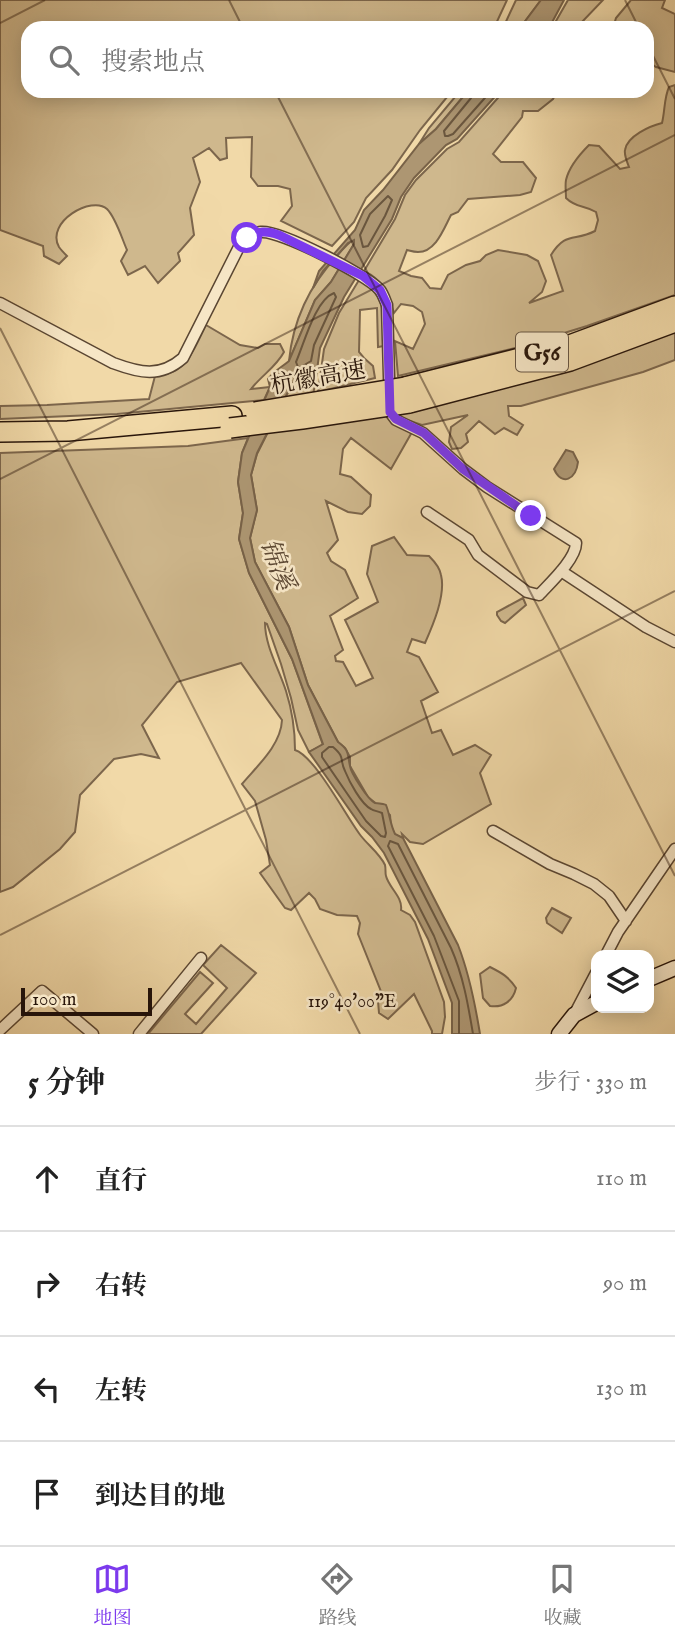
<!DOCTYPE html>
<html lang="zh">
<meta charset="utf-8">
<style>
body{margin:0;font-family:"IM FELL English","Noto Serif SC",serif;background:#f6f6f6;color:#222}
.controls{position:absolute;right:21px;bottom:21px;display:grid;overflow:hidden;border-radius:14px;box-shadow:0 4px 18px #0003}
.controls button{width:63px;height:63px;display:grid;place-items:center;padding:0;border:0;border-bottom:2px solid #e0e0e0;background:#fff;color:#222;font:35px sans-serif}
.scale{position:absolute;left:21px;bottom:18px;width:131px;box-sizing:border-box;padding-left:7px;border:4px solid #28150a;border-top:0;font-size:19px;line-height:24px;white-space:nowrap;color:#28150a;-webkit-text-stroke:5px #f6e6c6;paint-order:stroke}
.stop{position:absolute;width:21px;height:21px;margin:-16px;border:5px solid #7c3aed;border-radius:50%;background:#fff}
.stop.end{background:#7c3aed;border-color:#fff;box-shadow:0 2px 7px #0008}
.list{margin:0;padding:0;list-style:none}
h2{display:flex;justify-content:space-between;align-items:center;height:91px;margin:0;padding:0 28px;font-size:30px}
h2 small{font-size:23px;font-weight:400;color:#767676}
.list li{display:grid;grid-template-columns:46px 1fr auto;gap:21px;align-items:center;box-sizing:border-box;height:105px;padding:0 28px;border-top:2px solid #e0e0e0}
.list b{display:block;font-size:26px;white-space:nowrap}
.list em{font-size:23px;font-style:normal;color:#767676}
.icon{flex:none;width:38px;height:38px;fill:none;stroke:currentColor;stroke-width:2;stroke-linecap:round;stroke-linejoin:round}
.map{position:relative;flex:none;width:675px;height:1034px;overflow:hidden}
.search{position:absolute;background:#fff;box-shadow:0 4px 18px #0003;left:21px;right:21px;top:21px;height:77px;display:flex;align-items:center;gap:18px;box-sizing:border-box;padding:0 24px;border-radius:21px;color:#767676;font-size:26px}
.sheet{height:511px;background:#fff}
nav{display:flex;justify-content:space-around;align-items:center;box-sizing:border-box;height:98px;border-top:2px solid #e0e0e0;background:#fff;font-size:19px;color:#767676}
nav a{display:grid;justify-items:center;gap:4px}
nav .on{color:#7c3aed}
.map>svg:first-child{display:block}
</style>
<div class="map">
<svg width="675" height="1034" viewBox="0 0 675 1034">
<rect width="100%" height="100%" fill="#f1d9a8"/>
<filter id="stains"><feTurbulence type="fractalNoise" baseFrequency=".00286" numOctaves="4"/><feColorMatrix values="0 0 0 0 .2 0 0 0 0 .09 0 0 0 0 .02 0 0 0 .5 -.17"/></filter>
<radialGradient id="worn" r=".72"><stop offset=".6" stop-color="#630" stop-opacity="0"/><stop offset="1" stop-color="#630" stop-opacity=".3"/></radialGradient>
<!-- green -->
<path fill="#cfb88d" stroke="#7c664c" stroke-width="2" d="M0,0H507L494,28H28V91H452L420,130L392,170L366,198L354,222L332,246L281,221L292,206L290,189L278,186H258L251,177L252,137L226,138L227,158L220,160L209,148L193,158L200,182L190,208L194,235L178,253L180,261L158,283L145,266L128,275L121,261L127,250C122,239 116,218 107,209C92,195 45,222 59,247C61,250 64,253 67,256L59,264L44,256L43,246L0,230Z
M516,0H541L520,28H503Z
M568,0H603L582,22L573,28H552Z
M631,0H665L662,8L675,14V72L656,67L647,61V28H613L616,18Z
M675,85V295L587,326L515,348L398,376L395,341L413,349L425,324L422,312L413,306L401,304L394,313C387,292 384,281 364,271L395,219L405,195L416,180L447,149L459,142L504,91H557L553,99L538,111H523L522,117L493,154L501,162H523L536,178L531,192L520,195L468,199L458,212L451,215C444,228 436,252 418,252C414,252 411,251 407,250L399,271L411,276L422,278L430,288L441,289L448,275L466,265L480,261L486,255L498,250L527,255L538,261L546,281L542,292L529,303L563,291L551,255C566,231 574,242 595,231L598,220L596,212C584,205 576,208 566,198C566,192 565,185 566,180C569,167 580,154 589,145L599,146L620,169L629,167C627,162 624,155 625,150C627,136 650,126 662,123C665,111 664,98 669,87Z
M460,91H468L436,129L419,144L429,128Z
M353,240L354,244L331,282L315,300L289,361C293,319 309,286 337,256C342,250 347,244 353,240Z
M359,280C388,295 383,317 384,346L378,347L377,308L360,310L359,352L364,358L373,366L375,378L318,392L324,349L339,313Z
M206,325L240,345L258,348L265,344H280L284,352C276,367 262,375 251,389L270,387L264,400L117,414L0,419V406L47,405L149,399L155,376C160,375 167,374 172,372C190,365 198,340 206,325Z
M675,330V360L643,372L521,406H508L509,416L523,425L517,435L504,428L495,434L479,421L466,434L468,442L461,448L452,449L449,442L451,427L468,415L422,425L404,419L396,412Z
M312,369L311,383L315,385L306,427L382,414L412,432L391,469L351,438L343,449L340,474L351,477L371,495L370,506L362,514L348,512L326,501L338,540L327,553L331,561L345,570L358,598L330,616L343,650L335,656L336,661L343,662L356,686L373,678L345,620L378,602L367,574L372,546L394,537L407,555L429,556C434,561 440,568 441,575C446,595 433,625 425,643L412,639L407,652L419,657L438,692L421,701L432,733L441,730L453,755L475,745L491,755L480,773L491,804L423,844L410,842L402,834L403,838L395,835L391,826L390,815L368,797L350,766V757L345,748L338,742L308,685L289,627L255,562L250,538L257,510L251,475L257,454L292,384L304,370Z
M248,438L242,453L238,482L243,513L239,539L249,573L292,659L323,745L309,752L298,730L291,698L281,664L267,624L265,623C265,646 279,669 286,691C292,710 295,730 295,750C315,756 347,818 361,836C368,845 380,854 385,865C386,869 385,873 386,876C389,888 403,897 401,910L410,915L415,922L444,1002L445,1017L442,1034H432V1031L414,994L388,1019L379,1013L378,1001L382,994L358,934L360,923L357,916L337,915L320,909L315,899L309,893L291,910L285,908L260,873L270,865L266,840L255,801L242,784C257,766 281,745 282,720L241,663L177,682L142,725L159,758L141,754L114,759L80,795L75,832L60,849L13,887L0,892V453L188,446Z
M523,598L526,605L505,623L501,621L497,615V612Z
M552,908L571,918L562,933L547,923L546,918Z
M221,945L256,973L201,1034H148L200,972L213,983L185,1014L196,1024L227,988L203,965Z
M490,967C502,973 509,977 516,988C513,1001 503,1008 490,1006L483,998L480,974Z"/>
<!-- water -->
<path fill="#ad9672" stroke="#786248" stroke-width="2" d="M541,0H564L549,28H520Z
M468,91H500L457,139L446,145L414,178L401,197L392,219L344,297L320,348L315,385L311,383V369L308,370L304,378L303,371L292,384L257,453L251,475L257,510L250,538L255,562L289,627L308,685L338,742C350,751 347,753 350,766C351,773 368,800 375,803C375,803 385,804 386,805C390,815 390,824 395,834L403,838L458,945C469,973 475,1003 480,1034H452V1003L428,939L384,853L372,837L361,826L309,752L323,744L292,659L249,573L239,539L243,513L238,482L242,453L270,387L268,379C274,371 282,367 289,361L315,300L331,282L354,244V240L348,243L323,271L313,288L319,271L355,230L364,210L383,190L419,144L436,129Z
M566,450L573,452L578,462C576,479 562,487 554,469Z"/>
<g fill="none" stroke-linecap="round" stroke-linejoin="round">
<!-- shore -->
<path stroke="#6a563e" stroke-width="2" d="M473,91L471,98L444,131L445,136H448L453,134L491,91
M388,196L392,200L385,216L368,246L363,247L360,235L370,214Z
M334,293L336,297L314,345L311,361L301,367H298L296,362C304,344 315,300 334,293Z
M329,747H333C346,758 339,759 345,771C349,781 361,804 371,809C374,811 378,811 382,813L386,833L385,837L381,836L366,821L322,757V753Z
M459,1034V1001L434,936L388,846L390,841L398,844L451,948C463,975 468,1004 473,1034"/>
<!-- street casing -->
<g stroke="#5a4632" stroke-width="13">
<path id="street" d="M0,303L113,363C140,373 160,378 183,358L239,247C245,240 251,233 261,232C280,230 367,275 380,290C383,294 385,300 387,305L390,412L396,420L423,433L463,469L487,487L576,543C576,559 550,583 539,595L527,592L478,555L469,540L427,512
M561,571L646,627L675,642
M493,831L550,864L574,874L594,884L609,896L626,921
M606,955L618,932L675,849
M574,1015L596,973
M0,1030L42,991L93,1034
M139,1034L201,958"/>
</g>
<!-- secondary casing -->
<g stroke="#28150a" stroke-width="17">
<path id="secondary" d="M649,979L675,968
M559,1034L574,1015L596,1003"/>
</g>
<!-- highway casing -->
<g stroke="#28150a" stroke-width="22">
<path id="highway" d="M405,387L567,346L675,306
M409,403L570,361L675,322
M0,432L68,431L232,416"/>
</g>
<!-- street -->
<use href="#street" stroke="#f6e6c6" stroke-width="10"/>
<!-- secondary -->
<use href="#secondary" stroke="#f6e6c6" stroke-width="14"/>
<!-- highway -->
<use href="#highway" stroke="#f1d9a8" stroke-width="19"/>
<!-- highway-bridge casing -->
<g stroke="#28150a" stroke-width="22" stroke-linecap="butt">
<path id="highway-bridge" d="M255,412L405,387
M230,428L302,419L409,403"/>
</g>
<!-- highway-bridge -->
<use href="#highway-bridge" stroke="#f1d9a8" stroke-width="19"/>
</g>
<g fill="none" stroke-linecap="round" stroke-linejoin="round">
<!-- route -->
<path stroke="#7c3aed" stroke-width="9" d="M247,238C259,231 266,230 279,235L363,276L380,290L387,305L390,412L396,419L424,433L463,469L531,516"/>
</g>
<!-- ticks -->
<path fill="none" stroke="#28150a" stroke-width="2" stroke-opacity="0.45" d="M229,0L243,28M625,0L639,28M0,23L45,0M647,44L675,99M275,91L675,876M0,328L360,1034M0,479L675,135M0,935L675,591"/>
<g text-anchor="middle" stroke-width="5" stroke-linejoin="round" paint-order="stroke">
<!-- shield labels -->
<rect fill="#f6e6c6" stroke="#665442" stroke-width="2" x="516" y="332.5" width="52" height="39" rx="5"/>
<g font-size="23" font-weight="bold" fill="#28150a">
<text x="542" y="360">G56</text>
</g>
<!-- street labels -->
<g font-size="24" fill="#28150a" stroke="#f6e6c6">
<text transform="translate(318 377) rotate(-10)" y="8">杭徽高速</text>
</g>
<!-- water labels -->
<g font-size="26" font-style="italic" fill="#5d4934" stroke="#f6e6c6">
<text transform="translate(278 564) rotate(69)" y="9">锦溪</text>
</g>
</g>
<g font-size="18" text-anchor="middle" fill="#28150a" stroke="#f6e6c6" stroke-width="5" stroke-linejoin="round" paint-order="stroke">
<text x="352" y="1007">119°40'00"E</text>
</g>
<rect width="100%" height="100%" filter="url(#stains)"/>
<rect width="100%" height="100%" fill="url(#worn)"/>
</svg>
<div class="controls">
<button><svg class="icon" aria-label="layers" viewBox="0 0 24 24"><path d="M12 4l9 5-9 5-9-5zM3 14l9 5 9-5"/></svg></button>
</div>
<div class="scale">100 m</div>
<div class="stop" style="left:247px;top:238px"></div>
<div class="stop end" style="left:531px;top:516px"></div>
<div class="search"><svg class="icon" aria-label="search" viewBox="0 0 24 24"><circle cx="10" cy="10" r="6"/><path d="M15 15l6 6"/></svg>搜索地点</div>
</div>
<section class="sheet">
<h2>5 分钟<small>步行 · 330 m</small></h2>
<ul class="list">
<li><svg class="icon" aria-label="ahead" viewBox="0 0 24 24"><path d="M12 20V5M6 11l6-6 6 6"/></svg><div><b>直行</b></div><em>110 m</em></li>
<li><svg class="icon" aria-label="right" viewBox="0 0 24 24"><path d="M7 20v-9h11M14 6l5 5-5 5"/></svg><div><b>右转</b></div><em>90 m</em></li>
<li><svg class="icon" aria-label="left" viewBox="0 0 24 24"><path d="M17 20v-9H6M10 6l-5 5 5 5"/></svg><div><b>左转</b></div><em>130 m</em></li>
<li><svg class="icon" aria-label="arrive" viewBox="0 0 24 24"><path d="M6 21V4h12l-3 4 3 4H6"/></svg><div><b>到达目的地</b></div></li>
</ul>
</section>
<nav>
<a class="on"><svg class="icon" aria-label="map" viewBox="0 0 24 24"><path d="M3 6l6-2 6 2 6-2v14l-6 2-6-2-6 2zM9 4v14M15 6v14"/></svg>地图</a>
<a><svg class="icon" aria-label="directions" viewBox="0 0 24 24"><path d="M12 3l9 9-9 9-9-9zM9 14v-3h6M13 9l2 2-2 2"/></svg>路线</a>
<a><svg class="icon" aria-label="saved" viewBox="0 0 24 24"><path d="M7 4h10v16l-5-4-5 4z"/></svg>收藏</a>
</nav>
